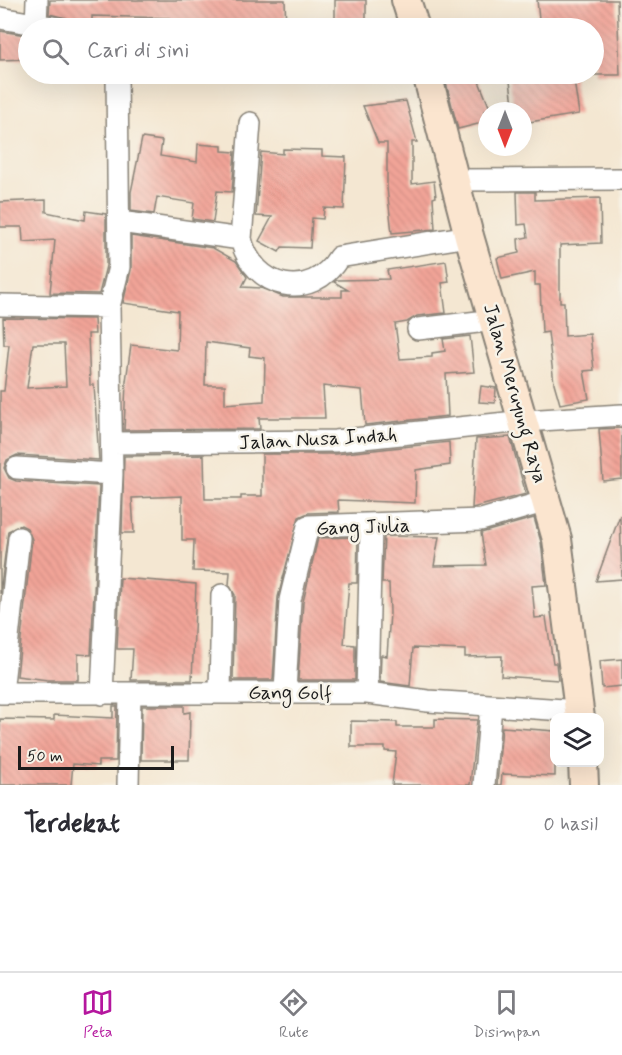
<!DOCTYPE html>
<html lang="id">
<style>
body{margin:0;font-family:Mynerve,sans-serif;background:#f7f7f7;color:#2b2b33}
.controls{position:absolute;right:18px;bottom:18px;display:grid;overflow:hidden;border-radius:12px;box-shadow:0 6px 24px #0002}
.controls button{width:54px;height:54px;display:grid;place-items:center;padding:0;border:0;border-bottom:2px solid #e1e1e2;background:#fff;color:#2b2b33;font:30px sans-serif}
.compass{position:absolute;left:478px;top:102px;width:54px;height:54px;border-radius:50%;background:#fff;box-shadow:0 6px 24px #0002;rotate:180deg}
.scale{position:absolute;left:18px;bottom:15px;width:156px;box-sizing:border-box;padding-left:6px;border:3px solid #1c1c1c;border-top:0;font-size:16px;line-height:21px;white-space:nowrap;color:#1c1c1c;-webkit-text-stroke:4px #f7f3e8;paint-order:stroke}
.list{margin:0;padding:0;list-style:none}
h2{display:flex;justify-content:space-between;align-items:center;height:78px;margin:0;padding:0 24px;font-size:26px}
h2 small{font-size:20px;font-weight:400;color:#7c7c81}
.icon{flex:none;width:33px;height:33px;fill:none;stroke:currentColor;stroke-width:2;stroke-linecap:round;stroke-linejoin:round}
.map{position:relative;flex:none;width:622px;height:785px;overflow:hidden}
.search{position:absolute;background:#fff;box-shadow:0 6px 24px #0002;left:18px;right:18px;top:18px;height:66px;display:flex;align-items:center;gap:15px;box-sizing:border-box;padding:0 21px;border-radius:33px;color:#7c7c81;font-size:22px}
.sheet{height:186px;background:#fff}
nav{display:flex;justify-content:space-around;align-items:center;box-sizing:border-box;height:84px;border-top:2px solid #e1e1e2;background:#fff;font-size:16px;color:#7c7c81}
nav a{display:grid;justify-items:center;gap:3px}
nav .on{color:#b5179e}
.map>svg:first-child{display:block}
</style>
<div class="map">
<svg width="622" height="785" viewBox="0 0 622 785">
<defs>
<pattern id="building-back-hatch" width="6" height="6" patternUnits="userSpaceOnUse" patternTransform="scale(1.5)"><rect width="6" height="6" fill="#f2a498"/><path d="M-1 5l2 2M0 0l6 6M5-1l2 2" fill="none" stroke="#cf8d82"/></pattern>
</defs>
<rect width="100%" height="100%" fill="#f7f3e8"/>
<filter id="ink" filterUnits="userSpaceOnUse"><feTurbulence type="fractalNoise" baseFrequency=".0167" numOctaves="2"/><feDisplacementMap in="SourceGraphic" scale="12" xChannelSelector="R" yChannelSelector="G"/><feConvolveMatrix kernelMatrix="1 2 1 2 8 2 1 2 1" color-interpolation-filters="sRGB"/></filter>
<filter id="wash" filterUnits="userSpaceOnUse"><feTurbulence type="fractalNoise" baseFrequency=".008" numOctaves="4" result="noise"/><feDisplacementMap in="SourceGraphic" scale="24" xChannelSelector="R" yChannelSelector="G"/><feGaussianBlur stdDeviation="1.35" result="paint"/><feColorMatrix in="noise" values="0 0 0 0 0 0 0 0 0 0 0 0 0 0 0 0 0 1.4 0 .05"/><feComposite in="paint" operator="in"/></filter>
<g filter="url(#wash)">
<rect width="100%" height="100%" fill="#f4e7d2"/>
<g id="blocks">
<!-- building -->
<path fill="url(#building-back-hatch)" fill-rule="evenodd" d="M50,0H285L286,28H168L169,18L92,16V24H70L66,18L49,14Z
M335,0H366V28H335Z
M537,0H617L620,75H594V28H540Z
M0,31L26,35L27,59L0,60Z
M471,74H476L491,111H484L486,122L458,129L446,83Z
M509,74H573L579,114L523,123V111H514Z
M406,101L417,142H412V184L434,181L436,197L433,198L435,229L392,233L387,188V143H378L363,106Z
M142,138L162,141L160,156L197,162L198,144L222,146V151L235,152L232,192L217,191L213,222L192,219L194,203L157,197L154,214L131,211V192Z
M283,149L322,150V156L346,157L344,209L324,208L323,219L312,218L310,248L282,247L279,252L259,241L272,217L256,216L261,152L283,154Z
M517,192H535V200L600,198L601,243L560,245V302H564L565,336L590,334L594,370L584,371L589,399L560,404L554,383L548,332L542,333L540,285H535V272L502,279L497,258L519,253L518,239L528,237L526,224L518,225Z
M46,200V212L85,220L86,211L106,214V266L99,294L50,293L55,240L23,242L22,227H0V202Z
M131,236L213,248L236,261L247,277L242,287L261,288L283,297H342V290H348L334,282L337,280L389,279L387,270L446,261L449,282L442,283L446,313L417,316L407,322L395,324L400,359L432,357V353L445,351L443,339L470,336L474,372L446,374L448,416L365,425L362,390L323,386L325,418H259L260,429L124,430L126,381L131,345L177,350L178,311L123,303L131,270ZM206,342L250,348L249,356L265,358L264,401L225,404V385H205Z
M3,318L94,319L95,334H88L90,385H94L99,460L17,455L7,460L4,468L9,478L16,481L99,486L91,655L78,654V680H48L17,676L32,539L27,528L21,525L8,531L0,594V391H4L9,345H4ZM33,344H64L66,386L27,388Z
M481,386L496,388L495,403L479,402Z
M622,428V479L603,481L599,429Z
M510,437L526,494L472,508L476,439Z
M449,442L450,465L416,470L415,503L338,500L339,512L308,513L299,517L278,597L273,680H233L235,595L229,585L230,572L193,571L194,540H182V496L132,498L134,533H122L124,456L204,455L205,499H241V496H262V454H336Z
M620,515L622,579L596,581Z
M534,518L541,542L546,585L532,586L535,618L546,617L553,663H556L558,680L501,676L502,656L465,657V650L413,648L410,686L380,682L381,655L387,656L390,613L389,583H382L384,536L439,537L434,566L486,565L481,533Z
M358,537L357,583H349L344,644L355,645V680H298L303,602L318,538Z
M120,578L196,584L192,680H131L133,649H117Z
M622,659V686L602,688L600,661Z
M113,706H117L116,761H98V766L73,764L71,785H0V719L54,720V715L113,718Z
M142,706H184V713L190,712L189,760H141Z
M435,719L477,720L470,785H392L396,752L385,751V747H351V721L397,722V727H435Z
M502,727L555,731V776L502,774L501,785H497Z"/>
</g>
</g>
<g filter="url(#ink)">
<use href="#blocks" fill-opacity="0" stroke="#888277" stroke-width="1.5"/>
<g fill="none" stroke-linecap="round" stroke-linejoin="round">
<!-- street casing -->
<g stroke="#888277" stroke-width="24">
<path id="street" d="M0,18L58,28
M36,26L37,0
M455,180L622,179
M120,222L241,239C253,289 311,303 339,257L469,236
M241,239L250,123
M0,305L109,307L112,474L102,694
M109,307L119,267L117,74
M418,329L495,320
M112,443L335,441L524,421L622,415
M17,468L112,474
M220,692L222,595
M285,692L290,600L308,526L481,520L547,501
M0,693H367L428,701L579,711
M2,693L19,538
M367,693L371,526
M128,785L130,694
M484,785L491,706"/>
</g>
<!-- secondary casing -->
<g stroke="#888277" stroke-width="32">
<path id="secondary" d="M406,0L415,28
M427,74L469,236L557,539L580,718
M583,762L584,785"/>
</g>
<!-- street -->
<use href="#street" stroke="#fff" stroke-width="21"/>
<!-- secondary -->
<use href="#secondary" stroke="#fbe5cf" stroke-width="28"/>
</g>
</g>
<g text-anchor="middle" stroke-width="5" stroke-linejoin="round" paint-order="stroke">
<!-- street labels -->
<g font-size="20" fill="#1c1c1c" stroke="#f7f3e8">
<text transform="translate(516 393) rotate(74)" y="7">Jalan Meruyung Raya</text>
<text transform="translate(318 438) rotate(-3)" y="7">Jalan Nusa Indah</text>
<text transform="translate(363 526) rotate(-2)" y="7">Gang Jiulia</text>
<text x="290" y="699">Gang Golf</text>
</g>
</g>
</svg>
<div class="controls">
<button><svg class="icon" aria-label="layers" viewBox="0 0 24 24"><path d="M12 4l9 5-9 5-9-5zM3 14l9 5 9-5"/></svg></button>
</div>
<svg class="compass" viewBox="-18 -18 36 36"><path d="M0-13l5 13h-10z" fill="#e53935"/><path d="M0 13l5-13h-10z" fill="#7c7c81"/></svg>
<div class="scale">50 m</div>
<div class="search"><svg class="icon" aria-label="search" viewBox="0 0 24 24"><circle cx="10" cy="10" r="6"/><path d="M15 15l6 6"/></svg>Cari di sini</div>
</div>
<section class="sheet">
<h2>Terdekat<small>0 hasil</small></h2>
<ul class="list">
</ul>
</section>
<nav>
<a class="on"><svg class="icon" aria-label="map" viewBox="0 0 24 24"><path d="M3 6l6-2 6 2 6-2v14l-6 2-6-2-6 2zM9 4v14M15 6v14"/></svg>Peta</a>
<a><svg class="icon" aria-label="directions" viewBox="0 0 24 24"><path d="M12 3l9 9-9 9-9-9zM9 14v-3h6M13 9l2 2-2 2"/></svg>Rute</a>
<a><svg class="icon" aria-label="saved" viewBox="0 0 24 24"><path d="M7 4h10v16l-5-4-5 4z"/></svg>Disimpan</a>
</nav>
